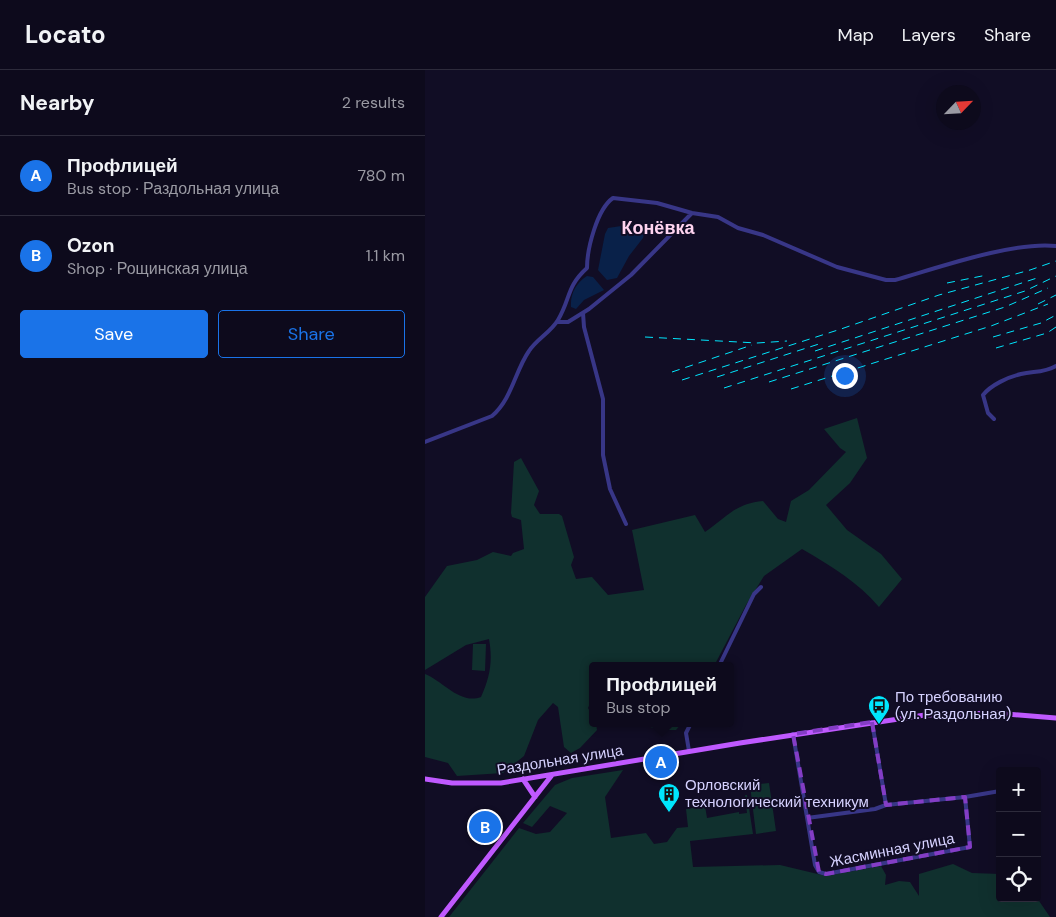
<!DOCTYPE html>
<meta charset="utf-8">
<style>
body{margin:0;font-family:"DM Sans",sans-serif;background:#1b1829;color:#f1f3f6}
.controls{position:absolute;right:15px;bottom:15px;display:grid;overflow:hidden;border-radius:5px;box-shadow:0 5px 20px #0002}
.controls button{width:45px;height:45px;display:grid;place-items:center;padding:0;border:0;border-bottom:1px solid #2d2b3b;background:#0d0a1c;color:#f1f3f6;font:25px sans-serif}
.compass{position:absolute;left:511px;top:15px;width:45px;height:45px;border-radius:50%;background:#0d0a1c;box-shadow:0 5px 20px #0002;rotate:65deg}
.you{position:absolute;left:419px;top:305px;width:18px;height:18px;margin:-12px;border:4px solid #fff;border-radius:50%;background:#1a73e8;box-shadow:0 0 0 8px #1a73e833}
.badge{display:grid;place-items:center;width:32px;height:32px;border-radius:50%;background:#1a73e8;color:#fff;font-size:16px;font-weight:700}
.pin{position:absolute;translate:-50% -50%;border:2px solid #fff;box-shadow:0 1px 5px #0006}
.popup{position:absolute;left:164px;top:592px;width:145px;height:65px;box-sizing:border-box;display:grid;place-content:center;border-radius:5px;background:#0d0a1c;filter:drop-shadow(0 1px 4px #0005);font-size:16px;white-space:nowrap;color:#9a9aa3}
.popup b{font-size:19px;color:#f1f3f6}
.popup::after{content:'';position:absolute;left:50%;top:100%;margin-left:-10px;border:10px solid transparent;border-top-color:#0d0a1c}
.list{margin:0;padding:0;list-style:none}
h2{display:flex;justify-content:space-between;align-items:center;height:65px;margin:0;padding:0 20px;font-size:21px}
h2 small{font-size:16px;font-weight:400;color:#9a9aa3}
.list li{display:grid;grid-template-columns:32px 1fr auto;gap:15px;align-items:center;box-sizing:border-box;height:80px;padding:0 20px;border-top:1px solid #2d2b3b}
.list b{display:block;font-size:19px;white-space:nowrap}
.list p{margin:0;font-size:16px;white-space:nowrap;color:#9a9aa3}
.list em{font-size:16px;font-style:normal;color:#9a9aa3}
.actions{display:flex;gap:10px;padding:15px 20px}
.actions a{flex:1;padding:11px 0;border:1px solid #1a73e8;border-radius:5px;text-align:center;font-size:18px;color:#1a73e8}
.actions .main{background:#1a73e8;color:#fff}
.icon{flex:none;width:28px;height:28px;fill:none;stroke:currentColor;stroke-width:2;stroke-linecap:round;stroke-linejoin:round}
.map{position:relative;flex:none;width:631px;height:847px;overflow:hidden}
header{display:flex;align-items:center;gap:30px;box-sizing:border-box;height:70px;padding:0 25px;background:#0d0a1c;border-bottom:1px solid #2d2b3b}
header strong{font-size:24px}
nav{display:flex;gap:28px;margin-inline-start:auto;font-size:18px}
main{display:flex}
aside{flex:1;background:#0d0a1c}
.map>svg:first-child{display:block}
</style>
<header>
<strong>Locato</strong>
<nav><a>Map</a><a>Layers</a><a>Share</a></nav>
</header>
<main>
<aside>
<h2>Nearby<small>2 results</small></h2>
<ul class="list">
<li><span class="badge">A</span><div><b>Профлицей</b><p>Bus stop · Раздольная улица</p></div><em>780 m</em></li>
<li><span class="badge">B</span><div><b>Ozon</b><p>Shop · Рощинская улица</p></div><em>1.1 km</em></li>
</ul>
<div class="actions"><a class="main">Save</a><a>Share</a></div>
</aside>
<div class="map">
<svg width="631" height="847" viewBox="0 0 631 847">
<rect width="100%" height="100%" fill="#110d25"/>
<!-- green -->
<path fill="#10302e" d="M432,348L442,388L425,413L401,435L422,460L456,484L477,509L454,537C433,512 406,496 377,479L339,506L321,535L289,596H167V629L163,638L167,645V653H171L172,660L155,678L146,683L139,677L133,637L128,633L113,650L99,686L78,703L32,706L23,693L0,687V604C18,611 35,635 56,627C65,607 68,591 64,569L41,575L0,600V527L22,496L52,490L68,482L86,486L88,483L99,479L96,450L87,447L86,443L89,392L96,388L114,421L109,435L115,444H134L137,446L149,487L146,495L151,509L167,507L183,525L219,520L207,460L270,445L280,462C302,447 309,434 338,431L353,449L361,452L366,431L384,420L421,382L415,378L399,359Z
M48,574H61L60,601L47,600Z
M211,653H257L251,660H236Z
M198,700L180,727L186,768L221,763L229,774L242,772L252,758L263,757L261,739L280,736L282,748L314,742V744L322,743L320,725H322L328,764L265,771L268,797L355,795L401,806L456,796L461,805L460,815L474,811L485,812L494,826V804L528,794L547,803L575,804V828H612L625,847H24L94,758L111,764L125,762L142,743L125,736L107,757L98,753L130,715L147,708Z
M344,713L351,761L331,764L325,715Z"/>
<!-- water -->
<path fill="#092149" d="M203,155L213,158L217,155L220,160L218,168L204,186L192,208L182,210L173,200L180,164L183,158Z
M162,206L168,207L179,220L159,230L151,239L146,237C145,224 151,213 162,206Z"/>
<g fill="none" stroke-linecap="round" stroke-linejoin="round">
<!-- minor -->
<path stroke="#383687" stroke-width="4" d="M158,243L159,257L178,329V385L185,419L201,454
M132,252H143L164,239L206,205L267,143
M569,349L563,343L558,325C566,315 583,307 596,304C609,301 619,303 631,296
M0,372L67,346C87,329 90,301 104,281C112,269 126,262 133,250C146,228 141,217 162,198C162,179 172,139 188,128L232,133L267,143L293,147L313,158L338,165L412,197L461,210H470C512,198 589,171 631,176
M294,596L329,524L336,517
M447,652L461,735
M368,664L390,795L394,802L401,804L545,777L540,727
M264,681L261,663L266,653
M382,748L450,739L461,735L540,727L575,721"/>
<!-- major -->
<path stroke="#bf59ff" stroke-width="5" d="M0,709L27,713H76L315,673L500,645L570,643L631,648
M98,709L110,727
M16,847L127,705"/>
<!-- rail -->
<path stroke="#00e6fd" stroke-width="1" stroke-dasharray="8 6" stroke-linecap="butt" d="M522,213L562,205
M613,234L631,225
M220,267L332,273L362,271
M568,267L616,253L631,245
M571,278L622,263L631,257
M390,281L615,207
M247,302L327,275
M292,307L397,273
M257,310L416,259L514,225L605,200L631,191
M344,312L580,237L623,218
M299,318L600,221L631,206
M366,319L566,256L623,234"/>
</g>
<!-- marked area -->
<path fill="none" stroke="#843dc5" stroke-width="4" stroke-dasharray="10 6" stroke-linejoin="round" d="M447,652L461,735L540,727L545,777L401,804L394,802L368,664Z"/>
<!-- icons -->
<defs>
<g id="bus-pin" transform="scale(1.125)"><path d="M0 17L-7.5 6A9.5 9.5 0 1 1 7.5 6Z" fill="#00e6fd" stroke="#110d25"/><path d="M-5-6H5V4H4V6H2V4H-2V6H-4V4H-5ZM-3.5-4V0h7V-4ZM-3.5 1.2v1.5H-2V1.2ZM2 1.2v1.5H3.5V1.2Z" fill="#111"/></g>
<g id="building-pin" transform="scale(1.125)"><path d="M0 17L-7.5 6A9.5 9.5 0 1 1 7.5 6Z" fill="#00e6fd" stroke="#110d25"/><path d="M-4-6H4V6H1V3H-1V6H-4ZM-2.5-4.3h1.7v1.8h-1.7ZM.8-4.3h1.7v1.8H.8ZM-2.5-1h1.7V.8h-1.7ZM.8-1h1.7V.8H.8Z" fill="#111"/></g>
</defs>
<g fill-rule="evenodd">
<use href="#bus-pin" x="454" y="636"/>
<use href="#building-pin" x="244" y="724"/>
</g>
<g text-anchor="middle" stroke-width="4" stroke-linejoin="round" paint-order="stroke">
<!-- poi labels -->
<g font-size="15" fill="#d6d2ff" stroke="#110d25" text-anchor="start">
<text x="470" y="632">По требованию<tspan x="470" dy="17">(ул. Раздольная)</tspan></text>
<text x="260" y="720">Орловский<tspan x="260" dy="17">технологический техникум</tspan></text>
</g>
<!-- street labels -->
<g font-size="15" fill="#d6d2ff" stroke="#110d25">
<text transform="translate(135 690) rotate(-9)" y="5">Раздольная улица</text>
<text transform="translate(467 780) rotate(-11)" y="5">Жасминная улица</text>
</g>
<!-- quarter labels -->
<g font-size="18" font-weight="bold" fill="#ffd4f0" stroke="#110d25">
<text x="233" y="164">Конёвка</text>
</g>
</g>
</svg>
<div class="controls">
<button>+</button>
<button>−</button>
<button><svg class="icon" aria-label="locate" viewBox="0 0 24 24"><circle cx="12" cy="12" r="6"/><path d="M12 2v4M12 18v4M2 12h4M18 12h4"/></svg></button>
</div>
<svg class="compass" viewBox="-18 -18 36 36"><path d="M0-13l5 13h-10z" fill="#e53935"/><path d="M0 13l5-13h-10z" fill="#9a9aa3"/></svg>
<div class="you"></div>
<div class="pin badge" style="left:236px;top:692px">A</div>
<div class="popup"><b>Профлицей</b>Bus stop</div>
<div class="pin badge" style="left:60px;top:757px">B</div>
</div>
</main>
